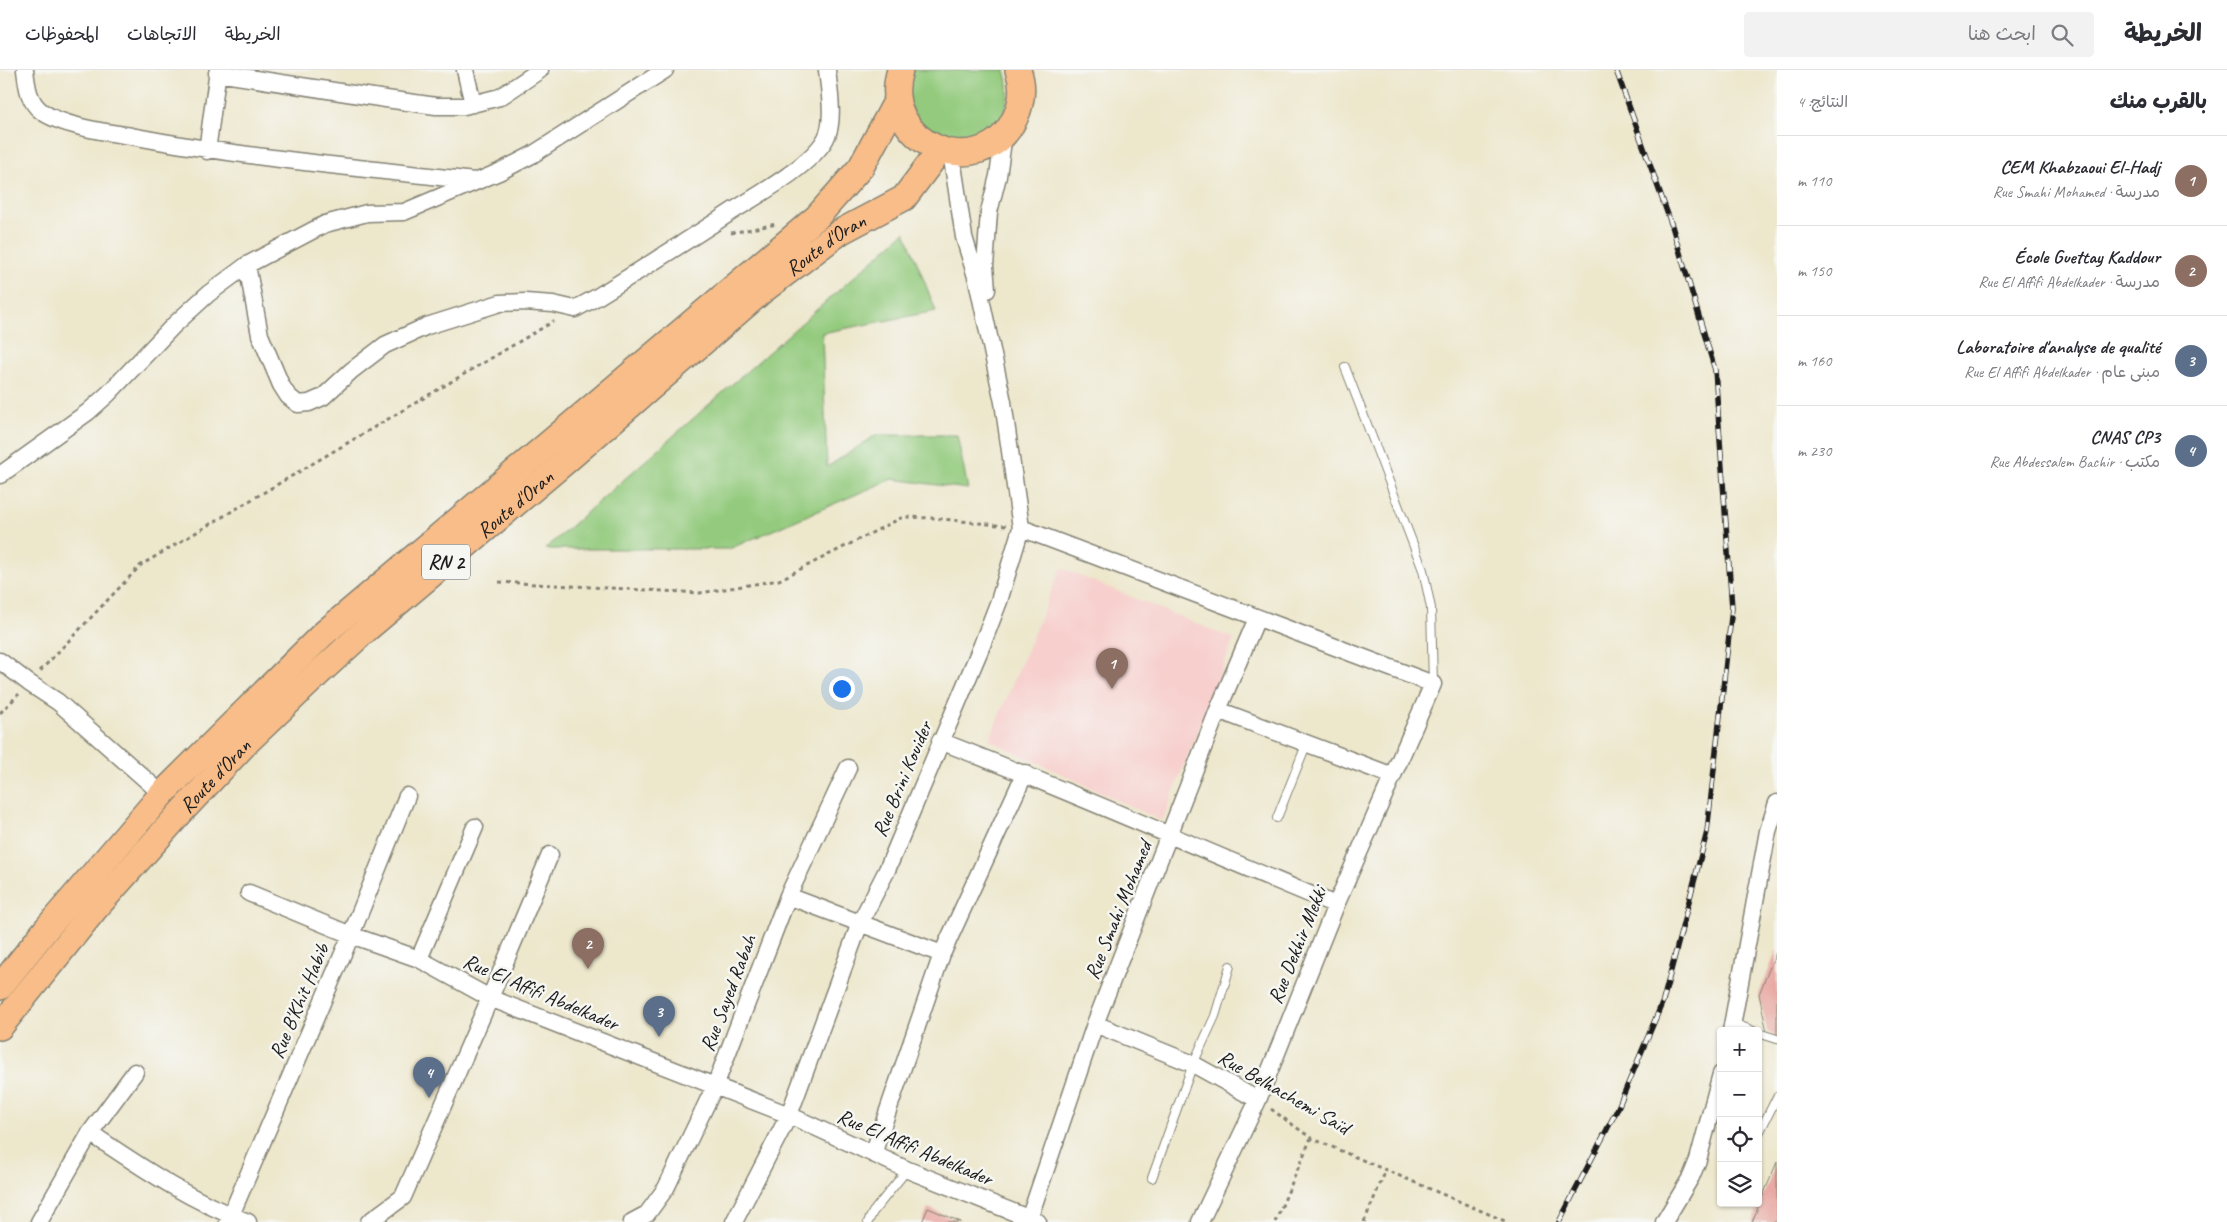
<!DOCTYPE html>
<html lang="ar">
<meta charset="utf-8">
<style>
body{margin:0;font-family:Caveat,"Playpen Sans Arabic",sans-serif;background:#f2f2f3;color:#2b2b33;direction:rtl}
.controls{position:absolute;right:15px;bottom:15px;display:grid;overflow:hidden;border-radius:5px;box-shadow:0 1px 4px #0004}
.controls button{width:45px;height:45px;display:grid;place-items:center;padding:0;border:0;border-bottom:1px solid #e1e1e2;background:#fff;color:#2b2b33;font:25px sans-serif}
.you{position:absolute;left:841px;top:618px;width:18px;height:18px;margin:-12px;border:4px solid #fff;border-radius:50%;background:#1a73e8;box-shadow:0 0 0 8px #1a73e833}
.badge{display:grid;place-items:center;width:32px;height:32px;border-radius:50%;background:#ea580c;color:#fff;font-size:16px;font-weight:700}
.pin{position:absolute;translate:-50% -41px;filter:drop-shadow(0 1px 2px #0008)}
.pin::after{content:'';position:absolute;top:26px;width:18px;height:15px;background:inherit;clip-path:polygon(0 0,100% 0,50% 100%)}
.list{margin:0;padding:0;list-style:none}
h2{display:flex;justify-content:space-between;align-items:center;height:65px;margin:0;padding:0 20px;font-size:21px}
h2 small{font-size:16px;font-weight:400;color:#7c7c81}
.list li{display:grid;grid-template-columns:32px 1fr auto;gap:15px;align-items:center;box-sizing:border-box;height:90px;padding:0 20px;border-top:1px solid #e1e1e2}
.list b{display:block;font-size:19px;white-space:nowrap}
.list p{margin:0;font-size:16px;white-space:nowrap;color:#7c7c81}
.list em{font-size:16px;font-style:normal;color:#7c7c81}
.icon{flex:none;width:28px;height:28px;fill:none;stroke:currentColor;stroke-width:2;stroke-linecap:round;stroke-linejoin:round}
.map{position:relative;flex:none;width:1777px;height:1152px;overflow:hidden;direction:ltr}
header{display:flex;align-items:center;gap:30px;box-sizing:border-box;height:70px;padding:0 25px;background:#fff;border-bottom:1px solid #e1e1e2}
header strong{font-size:24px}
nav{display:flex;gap:28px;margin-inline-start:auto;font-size:18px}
.search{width:350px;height:45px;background:#f2f2f3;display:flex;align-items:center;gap:12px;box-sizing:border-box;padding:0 18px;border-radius:5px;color:#7c7c81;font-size:19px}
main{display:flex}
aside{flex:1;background:#fff}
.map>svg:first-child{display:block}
</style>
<header>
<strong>الخريطة</strong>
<div class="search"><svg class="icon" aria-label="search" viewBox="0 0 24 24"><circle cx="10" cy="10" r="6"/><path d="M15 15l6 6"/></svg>ابحث هنا</div>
<nav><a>الخريطة</a><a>الاتجاهات</a><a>المحفوظات</a></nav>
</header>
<main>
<aside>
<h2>بالقرب منك<small>النتائج: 4</small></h2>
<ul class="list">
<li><span class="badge" style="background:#8d6e63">1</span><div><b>CEM Khabzaoui El-Hadj</b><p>مدرسة · Rue Smahi Mohamed</p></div><em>110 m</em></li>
<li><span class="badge" style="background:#8d6e63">2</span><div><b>École Guettay Kaddour</b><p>مدرسة · Rue El Affifi Abdelkader</p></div><em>150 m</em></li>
<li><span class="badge" style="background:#5c6f8a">3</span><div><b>Laboratoire d'analyse de qualité</b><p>مبنى عام · Rue El Affifi Abdelkader</p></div><em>160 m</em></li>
<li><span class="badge" style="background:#5c6f8a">4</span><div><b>CNAS CP3</b><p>مكتب · Rue Abdessalem Bachir</p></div><em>230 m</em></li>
</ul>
</aside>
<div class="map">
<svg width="1777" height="1152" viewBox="0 0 1777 1152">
<rect width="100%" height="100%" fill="#f6f6f2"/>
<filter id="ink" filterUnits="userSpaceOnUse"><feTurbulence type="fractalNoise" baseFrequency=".02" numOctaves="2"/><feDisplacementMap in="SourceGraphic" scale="10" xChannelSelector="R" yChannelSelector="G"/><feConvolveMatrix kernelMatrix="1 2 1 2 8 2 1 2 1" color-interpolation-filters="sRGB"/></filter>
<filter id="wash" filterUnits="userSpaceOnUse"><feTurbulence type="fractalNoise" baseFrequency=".0096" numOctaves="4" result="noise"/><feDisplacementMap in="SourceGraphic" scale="20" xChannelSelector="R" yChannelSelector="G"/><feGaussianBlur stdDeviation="1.12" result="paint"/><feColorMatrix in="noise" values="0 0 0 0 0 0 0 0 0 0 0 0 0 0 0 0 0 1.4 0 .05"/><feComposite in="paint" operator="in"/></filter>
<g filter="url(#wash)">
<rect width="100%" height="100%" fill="#ede7cc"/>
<!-- built -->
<path fill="#f7d0ce" d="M1061,498L1234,569L1162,751L989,670Z"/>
<!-- green -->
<path fill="#93ca7d" stroke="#58734c" d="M913,0H1005C1026,66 942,99 913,41C906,28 907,13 913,0Z
M905,162L936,241L822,263L827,397L876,365H957L968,419L892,409L729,479H545Z"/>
<g id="blocks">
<!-- building -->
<path fill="#e8a9a3" d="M1777,880V966L1767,962L1759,924Z
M1777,1092V1152H1752Z
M928,1138L961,1152H922Z"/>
</g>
</g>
<g filter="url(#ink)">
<use href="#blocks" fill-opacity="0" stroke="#848274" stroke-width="1"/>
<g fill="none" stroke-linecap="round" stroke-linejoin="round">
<!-- lane casing -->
<g stroke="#848274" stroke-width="10">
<path id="lane" d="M1345,297L1423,500L1431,538L1433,614
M1277,748L1306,675
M1733,953L1753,961
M1758,963L1777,969
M1758,1065L1777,1027
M1152,1108L1193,994L1215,946L1230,896
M868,1152L873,1142L907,1100"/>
</g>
<!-- street casing -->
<g stroke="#848274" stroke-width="19">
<path id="street" d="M25,0C27,15 28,31 41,41C61,56 106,62 131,66C245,88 361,98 476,111
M465,0L473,34
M217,3L386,29L436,36H464L500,27L540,0
M207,81L218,0
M247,195L260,265L281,315L288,326L298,334L309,333L323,327L351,301L385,275L427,256L500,233L525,232L553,234L575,239L597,227C642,199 687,171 731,142C758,125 812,95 826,68C835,51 829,18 827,0
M987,220L985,196L989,142L998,106L1004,64
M0,405L88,342L108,324L174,255L208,224L247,195L325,154L367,143L404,142L499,102L532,85L665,0
M1021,458L1433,614L1336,835L1258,1030L1200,1152
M0,591L29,613L58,632L162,724
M1218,640L1393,706
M940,671C1073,722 1204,781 1336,835
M249,823L351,865L419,889L490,928L789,1045L908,1100L1038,1152
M788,826L942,884
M419,889L475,757
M1095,954L1193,994L1258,1030
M1731,961L1768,761L1777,733
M90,1063C141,1097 190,1131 248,1152
M873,1084L942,884L1025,703
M39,1152L90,1063L135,1002
M228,1152L351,865L407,726
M369,1152L403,1127L490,928L550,785
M632,1152L647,1144L666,1118L715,1016L788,826L848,698
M734,1152L789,1045L860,853L887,800L982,575L999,531L1021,458L1003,332L977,210L964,167L951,82
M1028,1152L1095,954L1218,640L1257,548
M1664,1152L1691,1107L1698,1090L1721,1004"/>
</g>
<!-- primary casing -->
<g stroke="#848274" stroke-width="28">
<g id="primary">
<path d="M900,0C877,74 982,117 1015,48C1022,33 1024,16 1018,0"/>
<path d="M0,917L47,858L162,724L322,565L817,147L861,97L897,30"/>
<path id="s1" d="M0,957L95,839L182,741L247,672L320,602L368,558L566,391L762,221L840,162L904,128L940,80"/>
</g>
</g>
<!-- path -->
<path stroke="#848274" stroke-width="3" stroke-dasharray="4 4" stroke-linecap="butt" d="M731,163L777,154
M499,512L700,523L779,510L903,447L934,448L1006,456
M40,601L141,495L554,251
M0,643L19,624
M1271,1039L1311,1068L1505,1151L1504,1152
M1275,1152L1311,1068
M1364,1152L1386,1100"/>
<!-- lane -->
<use href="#lane" stroke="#fff" stroke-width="8"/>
<!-- street -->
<use href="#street" stroke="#fff" stroke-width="16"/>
<!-- primary -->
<use href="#primary" stroke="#f8bd88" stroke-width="25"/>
<!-- rail casing -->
<g stroke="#1c1c1c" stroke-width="5.5">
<path id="rail" d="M1559,1152L1617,1040L1663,931L1707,762L1732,538L1715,300L1672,156L1616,0"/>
</g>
<!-- rail -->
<use href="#rail" stroke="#f6f6f2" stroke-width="4" stroke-dasharray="11" stroke-linecap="butt"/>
</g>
</g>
<g text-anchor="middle" stroke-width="5" stroke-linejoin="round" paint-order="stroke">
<!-- shield labels -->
<rect fill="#f6f6f2" stroke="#5d5d5c" stroke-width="1" x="422" y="474.5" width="48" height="35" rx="4"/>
<g font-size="20" font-weight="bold" fill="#1c1c1c">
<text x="446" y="499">RN 2</text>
</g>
<!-- street labels -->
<g font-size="21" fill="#1c1c1c" stroke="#f6f6f2">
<text dy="7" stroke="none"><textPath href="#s1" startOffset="1141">Route d'Oran</textPath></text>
<text dy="7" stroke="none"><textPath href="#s1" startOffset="736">Route d'Oran</textPath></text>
<text dy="7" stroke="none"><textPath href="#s1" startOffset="331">Route d'Oran</textPath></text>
<text transform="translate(902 709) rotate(-67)" y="7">Rue Brini Kouider</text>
<text transform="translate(1118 840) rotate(-68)" y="7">Rue Smahi Mohamed</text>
<text transform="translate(1297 875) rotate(-68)" y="7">Rue Dekhir Mekki</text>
<text transform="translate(541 922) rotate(23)" y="7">Rue El Affifi Abdelkader</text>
<text transform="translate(728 923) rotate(-69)" y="7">Rue Sayed Rabah</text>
<text transform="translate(299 931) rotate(-67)" y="7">Rue B'Khit Habib</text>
<text transform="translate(1284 1022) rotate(30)" y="7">Rue Belhachemi Saïd</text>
<text transform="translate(915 1077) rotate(23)" y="7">Rue El Affifi Abdelkader</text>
</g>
</g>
</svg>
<div class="controls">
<button>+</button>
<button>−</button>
<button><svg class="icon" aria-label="locate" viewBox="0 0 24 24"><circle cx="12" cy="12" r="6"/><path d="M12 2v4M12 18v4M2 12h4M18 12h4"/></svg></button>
<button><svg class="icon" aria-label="layers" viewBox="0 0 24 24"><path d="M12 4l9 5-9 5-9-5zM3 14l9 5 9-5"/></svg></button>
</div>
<div class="you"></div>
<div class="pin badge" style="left:1112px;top:619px;background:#8d6e63">1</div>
<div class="pin badge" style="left:588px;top:899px;background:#8d6e63">2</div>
<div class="pin badge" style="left:659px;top:967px;background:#5c6f8a">3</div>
<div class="pin badge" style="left:429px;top:1028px;background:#5c6f8a">4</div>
</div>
</main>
